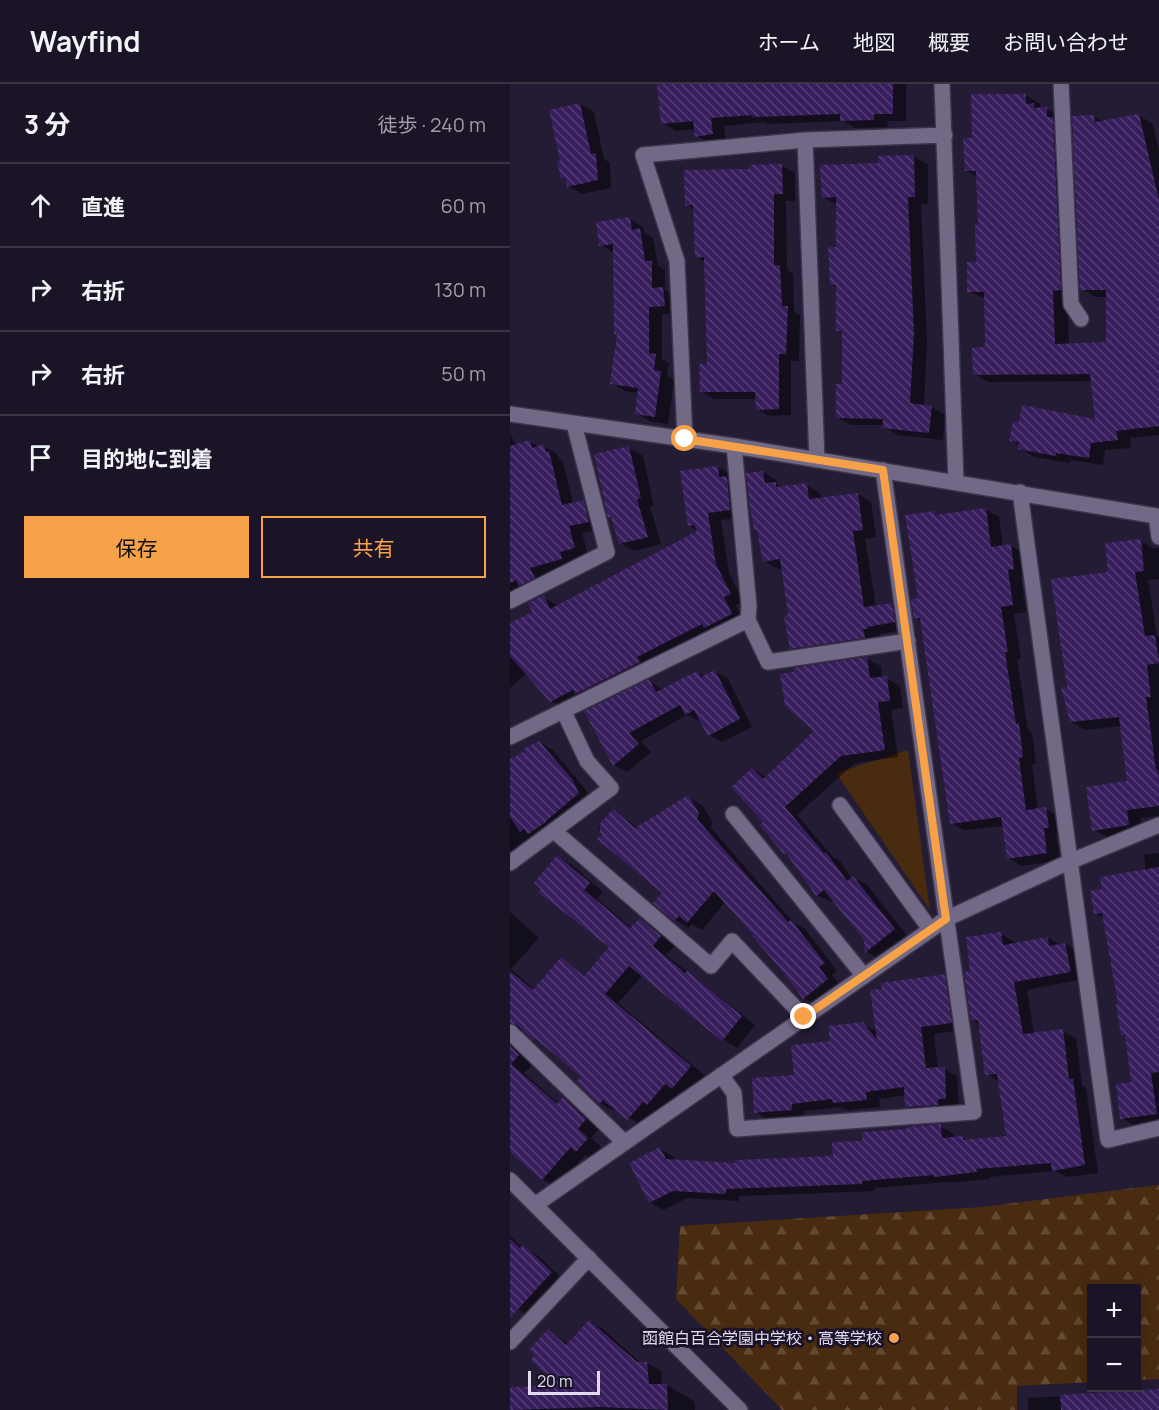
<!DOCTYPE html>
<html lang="ja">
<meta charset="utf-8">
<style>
body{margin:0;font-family:Manrope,"Noto Sans JP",sans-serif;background:#241d2f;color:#f1f3f6}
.controls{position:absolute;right:18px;bottom:18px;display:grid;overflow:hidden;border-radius:0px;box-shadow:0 3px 15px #0003}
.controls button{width:54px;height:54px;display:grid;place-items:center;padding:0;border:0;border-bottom:2px solid #393344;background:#1b1427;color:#f1f3f6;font:30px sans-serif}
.scale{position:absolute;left:18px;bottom:15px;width:72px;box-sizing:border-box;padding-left:6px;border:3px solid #e1dced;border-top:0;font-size:16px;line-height:21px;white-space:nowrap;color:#e1dced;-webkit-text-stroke:4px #1b122a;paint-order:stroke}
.stop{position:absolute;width:18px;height:18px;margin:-14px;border:4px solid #f7a149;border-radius:50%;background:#fff}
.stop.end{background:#f7a149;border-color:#fff;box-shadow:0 2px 6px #0008}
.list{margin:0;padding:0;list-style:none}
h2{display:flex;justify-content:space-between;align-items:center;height:78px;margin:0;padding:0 24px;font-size:26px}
h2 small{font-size:20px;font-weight:400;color:#a09ea7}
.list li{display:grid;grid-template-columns:39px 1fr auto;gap:18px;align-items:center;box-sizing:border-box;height:84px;padding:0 24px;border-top:2px solid #393344}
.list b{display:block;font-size:22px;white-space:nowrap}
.list em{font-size:20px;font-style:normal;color:#a09ea7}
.actions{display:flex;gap:12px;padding:18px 24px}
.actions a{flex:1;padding:14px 0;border:2px solid #f7a149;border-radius:0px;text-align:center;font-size:21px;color:#f7a149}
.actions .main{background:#f7a149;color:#111}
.icon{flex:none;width:33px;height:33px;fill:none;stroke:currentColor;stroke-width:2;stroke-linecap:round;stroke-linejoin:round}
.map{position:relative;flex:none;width:649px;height:1326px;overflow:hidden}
header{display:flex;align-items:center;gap:36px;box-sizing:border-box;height:84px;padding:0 30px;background:#1b1427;border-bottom:2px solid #393344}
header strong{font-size:28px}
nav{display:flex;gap:33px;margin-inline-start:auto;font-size:21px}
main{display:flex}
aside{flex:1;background:#1b1427}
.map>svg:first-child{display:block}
</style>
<header>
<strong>Wayfind</strong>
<nav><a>ホーム</a><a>地図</a><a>概要</a><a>お問い合わせ</a></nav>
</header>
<main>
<aside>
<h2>3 分<small>徒歩 · 240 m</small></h2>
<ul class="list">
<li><svg class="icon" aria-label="ahead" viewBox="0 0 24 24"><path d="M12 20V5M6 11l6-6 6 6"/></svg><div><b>直進</b></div><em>60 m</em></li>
<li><svg class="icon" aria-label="right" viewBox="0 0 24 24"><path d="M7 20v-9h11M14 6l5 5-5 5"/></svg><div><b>右折</b></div><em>130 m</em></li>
<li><svg class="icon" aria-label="right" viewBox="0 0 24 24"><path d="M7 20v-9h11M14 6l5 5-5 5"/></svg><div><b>右折</b></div><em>50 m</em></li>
<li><svg class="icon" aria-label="arrive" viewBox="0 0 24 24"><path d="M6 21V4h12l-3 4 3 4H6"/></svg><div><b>目的地に到着</b></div></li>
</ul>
<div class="actions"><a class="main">保存</a><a>共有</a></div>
</aside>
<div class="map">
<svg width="649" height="1326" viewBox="0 0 649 1326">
<defs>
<pattern id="forest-firs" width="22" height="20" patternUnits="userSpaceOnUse" patternTransform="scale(1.5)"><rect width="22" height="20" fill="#492c0f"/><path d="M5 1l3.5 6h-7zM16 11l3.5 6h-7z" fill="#634a32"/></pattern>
<pattern id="building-back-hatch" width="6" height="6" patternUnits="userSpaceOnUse" patternTransform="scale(1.5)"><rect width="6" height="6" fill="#381e5d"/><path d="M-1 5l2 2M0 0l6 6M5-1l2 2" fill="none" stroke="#543e75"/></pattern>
</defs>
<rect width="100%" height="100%" fill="#241b34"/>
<!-- green -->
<path fill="#492c0f" d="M398,666L420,826L326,689Z"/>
<!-- forest -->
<path fill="url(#forest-firs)" d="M649,1101V1295L627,1296L626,1204H582L581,1298L507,1302V1326H272L166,1215L170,1142L472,1123Z"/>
<!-- shadow -->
<path fill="#0007" d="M149,0H396V37H377L378,43L345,44L333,37L258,40L254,38L214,42L216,57L200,59L186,52L185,45L166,47L153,39Z
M516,11L530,20V25H536L551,33L559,261L598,259L597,213H586L572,205L584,32L594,38L628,31L643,40L649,67V351L620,354L621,364L595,366L593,381L561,376L560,379L524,373L510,364V361L501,356L587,337L582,297L478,298L464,290L476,258V215L458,207L468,180L470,142L468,93L456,87L463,56Z
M70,20L84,28L94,75L100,79L101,104L72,110L58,102L57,97L52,94V78Z
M404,73L418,80V120H411L417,259L414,322L422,323L435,331L433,356L388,351L374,343V341H341L327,333L334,302V250L328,246V204L321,201L327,164V121L313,113L370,80Z
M272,82L285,89V117H276L277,186L283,190L284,228L290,231L289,277H281V331L260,332L247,325V315H204L191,307L199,281L196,178L187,173L184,125L177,121L240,86Z
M120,135L133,143L134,148L143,154L148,182L155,186V206L166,212L168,229L152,230V275L159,279L157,292L164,296L158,340L140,337L126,329L129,309L115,307L102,299L109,252L105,250L104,169L91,161Z
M0,349L6,362L20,358L29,363L34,362L47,370L49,375L53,377L63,420L73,418L87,426L92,445L72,449L78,471L63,475L65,483L32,491L38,501L0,512Z
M119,364L133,372L144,422H140L151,460L124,467L110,459L103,435L100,433Z
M208,383L221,391L233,433L211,436L219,489L233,518L226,521L234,538L55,624L41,617L17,589L0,604V541L24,529L33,513L48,522L189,448L179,441Z
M253,388L266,396L267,400L273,404L297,401L310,409L311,415L348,410L361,418L366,453L355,455L366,523L382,520L395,528L398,545L370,550V552H366L368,561L294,572L281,564L280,533L273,484L268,485L254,477Z
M475,425L489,433L493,463L501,462L514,469L516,492L511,493L516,528L504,530L511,575H507L518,646L522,649L526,680L522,681L528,726L536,725L549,733L552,751H546L550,776L512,782L498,774L494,742L454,746L441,739L412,538L405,534L425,429L430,432Z
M630,457L644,465L649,464V495L638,496L647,552H649V732L630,734L633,748L598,754L584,746L619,698L612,642L575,646L561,638L559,604L600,489Z
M357,575L371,582L372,594H376L390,602L393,624L381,626L388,673L345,679L287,731L323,773L330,777L342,795L343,793L357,801L398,853L370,875L357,868L355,856L324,816L321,818L307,811L280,772L275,769L255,739L243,685L257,694L307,647Z
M205,587L218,595L242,643L212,658L199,651L191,636L189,637L177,631L131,657L141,668L117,688L104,681L139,597L153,606L187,588L194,592Z
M29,658L43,666L75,705L82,718L0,773V677Z
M178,713L192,721L202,737L201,744L284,839L295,845L327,887L322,891L331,903L308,922L294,914L270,882L215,818L192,846L182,840L178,844L165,836L154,809L88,745L104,727L128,744Z
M649,769V1038L625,1042L612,1034L622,1000L617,953L612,950L610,921L595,835L585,829L594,806L636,787L634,771Z
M47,773L62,781L93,808L87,815L122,844L130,836L145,844L165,861L156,871L245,941L227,964L213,955L133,891L108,919L194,991L177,1012L169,1008L152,1028L147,1026L133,1043L106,1025L104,1027L90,1019L68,998L73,993L38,963L13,946L7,950L23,980L14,989L49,1020L54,1015L68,1023L90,1044L81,1054L91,1063L81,1075L75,1071L47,1103L32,1095L0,1066V828L29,854L1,885L25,906L51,875L76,892L101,863Z
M491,850L505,858V860L538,854L550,861L555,860L569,868L574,895L517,906L524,950L552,947L566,954L572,1002L576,1004L588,1089L557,1093L545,1087L479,1093L480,1095L439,1099L436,1098L365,1104V1107L229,1112V1117L177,1114L153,1126L140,1118L150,1065L164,1073L165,1077L227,1080L324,1074L355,1058L430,1042L444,1050V1055L452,1054L458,1057L498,1054L490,998L477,990L470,941L462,936V888Z
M434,892L447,899L454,946L424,950L428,985H434L447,992L449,1022H440L441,1028L410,1030L397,1022L396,1011L369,1015L370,1023L337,1026L331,1023L294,1027L295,1033L258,1035L245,1028L286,992L321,958L353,940L368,948Z
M0,1152L13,1164L27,1171L55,1197L21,1233L0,1220Z
M79,1237L93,1245L131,1279H137L151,1287L152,1302L157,1301L185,1318V1326H0V1305L52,1303L27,1271L38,1246L58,1260Z
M649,1307V1326H518V1314Z"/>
<!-- building -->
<path fill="url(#building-back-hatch)" d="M147,0H383V30H364V36L330,37V30L243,33V31L201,34L203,50L185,53L183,37L151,40Z
M461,10H516V20L524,19V24L537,23V33H543L551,206L543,207L545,260L596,258V206H570L562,32L584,31L585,38L629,30L649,116V342L606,347L608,356L581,359L579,374L546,369V372L508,365L509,358L499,357L503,337L509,338L512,321L585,335L580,290L463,291L462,264L474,263L475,258L474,208H457V178H466L465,141H468L466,87H455L453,54H462Z
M70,19L81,70L86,69L88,96L57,103L55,94L51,95L47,78L50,77L39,26Z
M404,71L405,113H398L404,250L400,319L422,322L419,349L372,344L373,335L326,334V300H332V247H326V201H320L318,163H326V113L312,114L310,81L368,79V72Z
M272,80L273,110H264V181H270L272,222H278L276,270H269V325L246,326L245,308H190L189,280H197L194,173L185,174L183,121L175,122L174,86L239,85V81Z
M120,133L122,146L130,144L135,177H142V204L153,203L155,222L139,223V269L146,270L144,286L151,287L145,333L125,330L128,304L100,300L107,250H104L103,160L89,162L86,138Z
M20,356L22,364L34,360L36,368L39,367L52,421L74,416L79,438L59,442L65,464L50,468L52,475L20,484L25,494L9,502L6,496L0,499V362Z
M119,362L131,414L127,415L138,453L109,460L101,433L98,434L84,370Z
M208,382L209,393L217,392L220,426L198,429L206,480L221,510L214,513L222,530L194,544L192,540L127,573L130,578L65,610L63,606L40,618L0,572V539L22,528L18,519L34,511L40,525L187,447L184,441L178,442L170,387Z
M253,387L255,399L266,398V403L297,399L299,415L348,409L353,446L343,447L354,523L382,519L385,538L357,543L358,545H353L355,554L280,565L274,532L278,531L270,475L253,478L247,446H244L240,423L236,389Z
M476,424L481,463L501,460L504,485L498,486L503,521L491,523L498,568H495L506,640L509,639L513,673L509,674L516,726L536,723L539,744H534L537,769L497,775L491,733L440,740L410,534L404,535L401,515L408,514L395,431L425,427V431Z
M631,455L634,487L625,488L635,552L645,551L649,577V579L637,581L641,613H636L646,686H648L649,697V722L617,726L619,741L582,747L576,703L617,697L609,633L560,638L551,603H557L541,495L598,488L595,459Z
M357,573L360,594L377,592L380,617L368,618L375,666L331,672L275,723L314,769L316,768L337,797L343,792L385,845L355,869L354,856L314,806L306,812L276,769L274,770L249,741L253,738L221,703L242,684L253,695L304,647L275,622L270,590L283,588V584Z
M205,586L230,635L198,652L184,626L175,631L170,621L119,649L129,660L103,682L74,627L139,595L146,608L187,587L191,593Z
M29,657L62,695L69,709L36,737V738L18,750L14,745L10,748L0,733V675L15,667L13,665Z
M178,711L189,729L187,735L278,838L281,836L315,879L309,883L318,895L293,915L269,883L242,852L243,851L204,807L177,839L169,832L164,837L143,819L152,809L87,755L92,750L90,748V740L103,725L125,744Z
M47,771L80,799L74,806L120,844L130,834L151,852L143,862L175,889L177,887L232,932L212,957L119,882L95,910L181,982L162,1005L155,1000L137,1021L133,1018L117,1036L93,1016L89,1020L66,998L71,993L25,954L23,956L7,941L0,939V887L23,906L51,873L74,892L99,863L28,808L31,805L24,799Z
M649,783V988L641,989L647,1030L610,1035L606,1000L621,998L615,951H611L606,920H608L592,829L584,830L580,807L592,805L590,793Z
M491,848L493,861L538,853L539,862L555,859L561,888L504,898L513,950L553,945L559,995H563L575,1081L542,1087L541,1079L466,1085L467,1088L424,1093V1091L352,1097V1100L216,1105V1110L163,1107L139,1119L119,1079L150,1063L156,1075L225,1079V1076L323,1072L322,1058L353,1057L352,1048L397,1045V1043L431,1040L432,1054L453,1052V1056L496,1052L487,990L475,991L468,936L461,937L454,888L460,887L456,853Z
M435,890L442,939L411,943L416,984L435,983L436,1015H428V1021L395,1023L394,1003L356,1008L357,1016L323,1019L322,1015L282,1020V1026L244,1029L242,994L284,991L281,961L320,957L318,942L353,938L367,956L360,906L372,905L371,899Z
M0,962L9,971L1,980L47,1020L53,1013L76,1035L68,1045L78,1054L66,1068L61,1063L32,1096L0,1068Z
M0,1155L10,1164L13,1161L42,1188L0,1234Z
M79,1236L127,1278H137L139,1300H157L158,1326L90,1323L0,1326V1303L48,1302L20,1276L25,1271L19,1266L38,1245L56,1261Z
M649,1305V1326H551L550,1311Z"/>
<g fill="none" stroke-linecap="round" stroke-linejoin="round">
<!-- minor casing -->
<g stroke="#3c3449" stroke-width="18">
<path id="minor" d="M432,0L446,398
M551,0L561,220L571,235
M295,56L307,376
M0,330L224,362L646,432L649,453
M175,355L167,177L133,71L295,56L435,51
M224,362L239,522L238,536L258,578L398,557
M510,408L598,1056L649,1044
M0,517L97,468L64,340
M0,653L238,536
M330,721L420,845
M223,730L354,892
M44,747L201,882L222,857L294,933
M0,779L101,704L77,677L54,628
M0,948L114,1058
M211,991L224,1009L227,1045L464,1028L373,386
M0,1096L230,1326
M25,1121L436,835L559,778L649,741
M0,1258L79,1174"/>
</g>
<!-- minor -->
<use href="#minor" stroke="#726987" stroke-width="15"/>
</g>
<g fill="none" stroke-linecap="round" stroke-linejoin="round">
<!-- route -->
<path stroke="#f7a149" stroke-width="8" d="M175,355L373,386L436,835L294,933"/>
</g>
<!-- markers -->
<circle fill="#f7a149" stroke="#1b122a" stroke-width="2" cx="384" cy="1254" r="6"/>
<g text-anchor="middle" stroke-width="6" stroke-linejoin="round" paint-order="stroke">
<!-- poi labels -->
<g font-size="16" fill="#e1dced" stroke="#1b122a" text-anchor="end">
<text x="372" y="1260">函館白百合学園中学校・高等学校</text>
</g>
</g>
</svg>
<div class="controls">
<button>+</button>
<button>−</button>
</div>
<div class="scale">20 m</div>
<div class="stop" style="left:175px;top:355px"></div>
<div class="stop end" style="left:294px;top:933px"></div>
</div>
</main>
